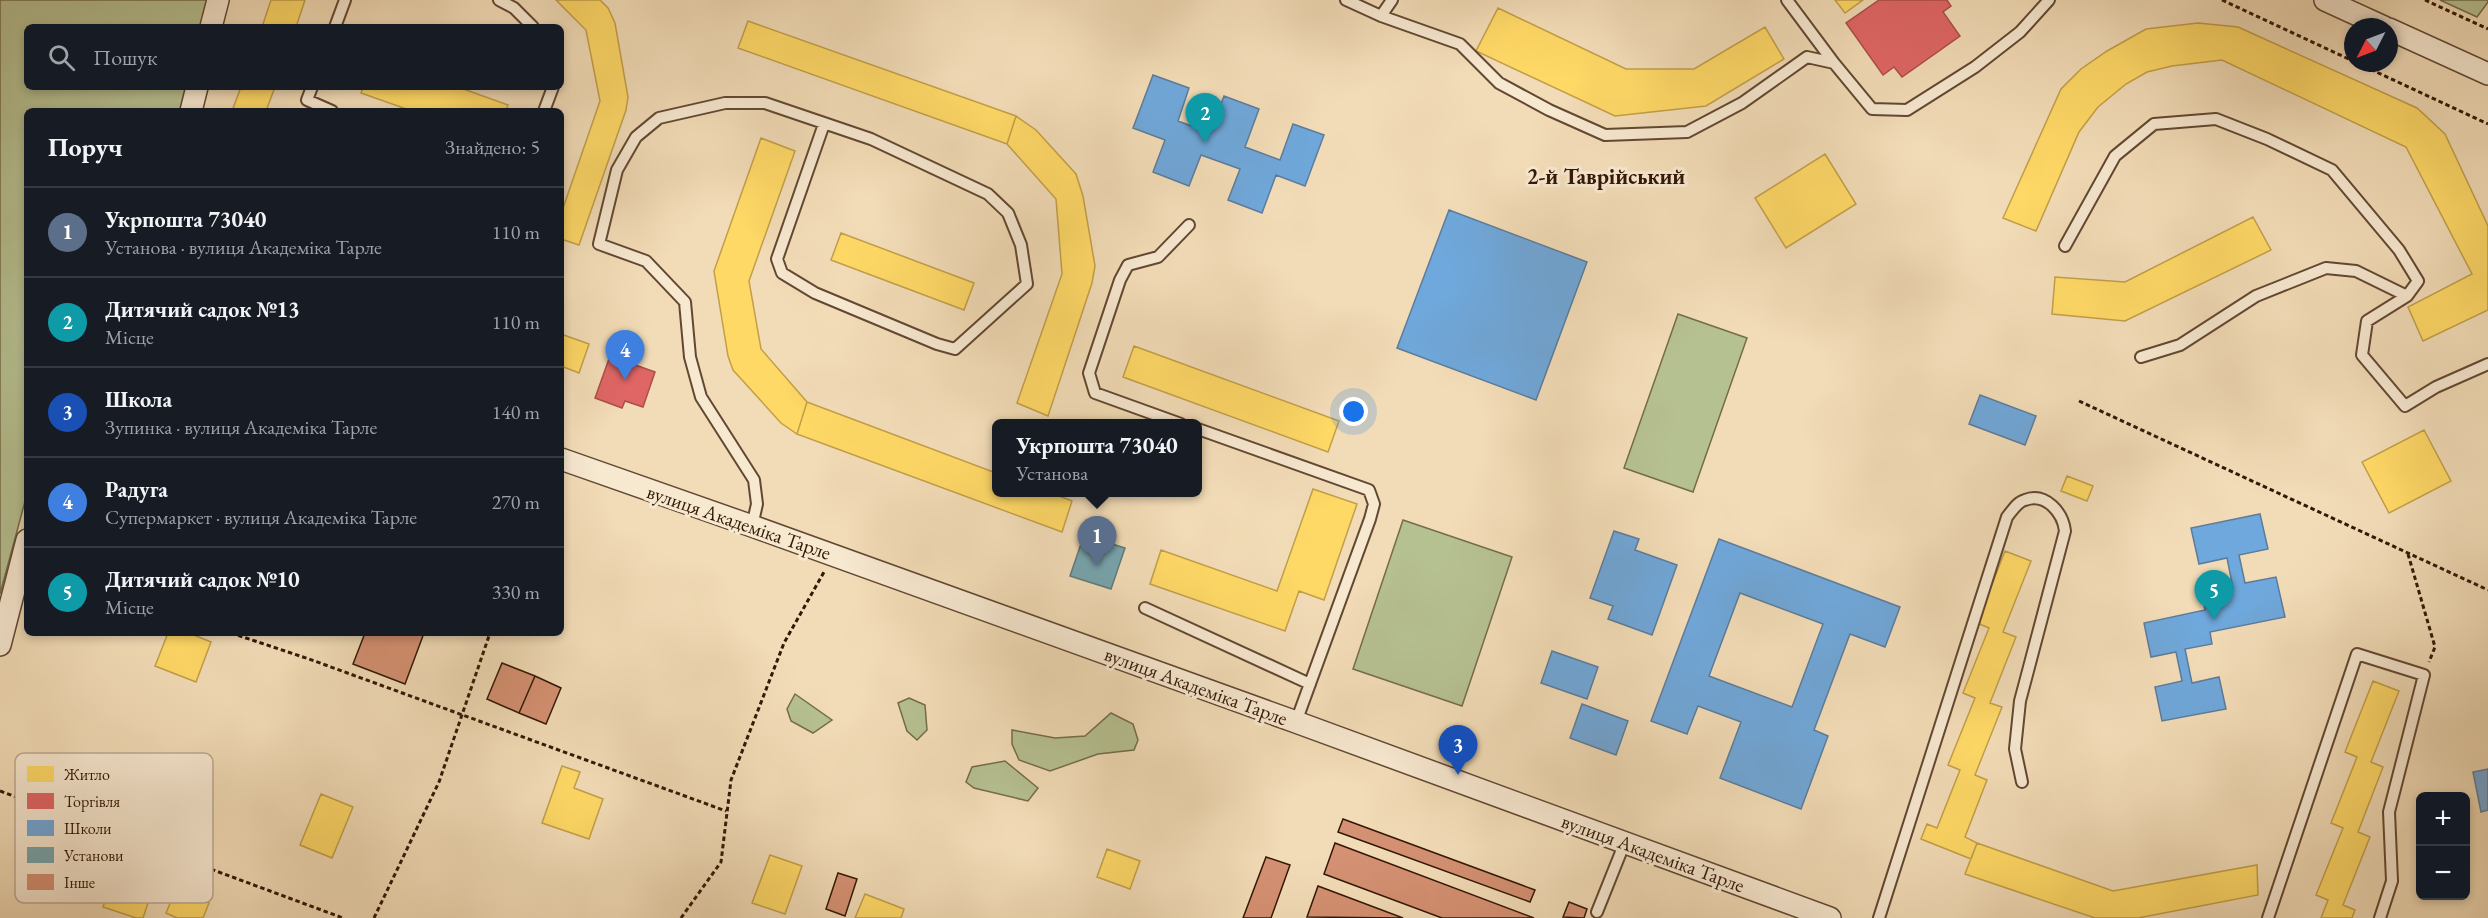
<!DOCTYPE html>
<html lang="uk">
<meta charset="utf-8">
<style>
body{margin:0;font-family:"EB Garamond",serif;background:#20242c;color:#f1f3f6}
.controls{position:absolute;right:18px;bottom:18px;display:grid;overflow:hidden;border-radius:9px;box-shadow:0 3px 9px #0003}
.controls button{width:54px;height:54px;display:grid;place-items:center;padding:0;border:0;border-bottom:2px solid #363941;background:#171b24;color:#f1f3f6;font:30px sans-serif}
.compass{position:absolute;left:2344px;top:18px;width:54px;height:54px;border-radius:50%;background:#171b24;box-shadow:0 3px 9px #0003;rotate:228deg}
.you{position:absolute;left:1354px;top:412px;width:21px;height:21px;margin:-15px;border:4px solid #fff;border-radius:50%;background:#1a73e8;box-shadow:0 0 0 9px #1a73e833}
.badge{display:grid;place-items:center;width:39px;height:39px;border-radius:50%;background:#8c9099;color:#fff;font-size:20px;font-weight:700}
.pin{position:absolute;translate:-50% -50px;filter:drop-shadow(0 2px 3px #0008)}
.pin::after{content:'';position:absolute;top:32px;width:21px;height:18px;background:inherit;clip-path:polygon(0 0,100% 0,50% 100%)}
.popup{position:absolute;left:992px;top:419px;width:210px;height:78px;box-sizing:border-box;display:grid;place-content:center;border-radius:9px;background:#171b24;filter:drop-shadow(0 2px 4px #0005);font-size:20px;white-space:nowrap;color:#9ea1a6}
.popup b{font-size:22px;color:#f1f3f6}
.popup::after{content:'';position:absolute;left:50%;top:100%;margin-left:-12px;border:12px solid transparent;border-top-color:#171b24}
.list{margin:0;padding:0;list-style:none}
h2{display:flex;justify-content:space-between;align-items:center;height:78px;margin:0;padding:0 24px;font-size:26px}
h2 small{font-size:20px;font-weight:400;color:#9ea1a6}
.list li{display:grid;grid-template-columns:39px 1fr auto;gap:18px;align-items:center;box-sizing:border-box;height:90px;padding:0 24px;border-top:2px solid #363941}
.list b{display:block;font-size:22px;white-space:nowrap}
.list p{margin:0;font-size:20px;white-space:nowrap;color:#9ea1a6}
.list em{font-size:20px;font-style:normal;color:#9ea1a6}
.icon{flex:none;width:33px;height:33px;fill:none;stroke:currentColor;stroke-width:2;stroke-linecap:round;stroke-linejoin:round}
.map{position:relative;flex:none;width:2488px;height:918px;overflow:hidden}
.search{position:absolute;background:#171b24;box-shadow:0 3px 9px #0003;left:24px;top:24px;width:540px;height:66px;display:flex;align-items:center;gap:15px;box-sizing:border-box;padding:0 21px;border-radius:9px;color:#9ea1a6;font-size:22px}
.panel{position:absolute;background:#171b24;box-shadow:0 3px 9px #0003;left:24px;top:108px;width:540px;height:528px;border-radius:9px}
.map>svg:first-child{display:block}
</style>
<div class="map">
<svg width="2488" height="918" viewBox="0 0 2488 918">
<rect width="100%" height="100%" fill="#f2dcb7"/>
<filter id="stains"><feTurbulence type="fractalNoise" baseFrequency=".00333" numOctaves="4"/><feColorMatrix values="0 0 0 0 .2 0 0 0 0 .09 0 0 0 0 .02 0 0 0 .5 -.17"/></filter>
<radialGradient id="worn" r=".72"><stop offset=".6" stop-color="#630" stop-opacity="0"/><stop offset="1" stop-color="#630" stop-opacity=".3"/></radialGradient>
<!-- green -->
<path fill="#b6c192" stroke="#746c4c" stroke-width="1.5" d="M0,0H208L202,27H27V87H187L181,111H27V494L0,594Z
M2440,0H2488V2L2477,17Z
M1678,314L1747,338L1693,492L1624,468Z
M1403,520L1512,557L1462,706L1353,669Z
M795,694L832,720L813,733L791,721L787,709Z
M909,698L925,705L927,730L917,740L907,731L898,703Z
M1111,713L1133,724L1138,740L1134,750L1098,754L1050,771L1019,760L1012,744V730L1055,738L1085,736Z
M1005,761L1038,788L1028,801L974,788L966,782L972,767Z"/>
<!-- homes -->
<path fill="#ffd966" stroke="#c29f49" stroke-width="1.5" d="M271,0H305L296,27H262Z
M556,0H600L608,8L615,23L628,97L626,110L579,245L561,239V214L600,101L586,30Z
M1835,0H1863L1845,13Z
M1498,8L1626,69H1694L1765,27L1784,59L1706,106L1615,116L1476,51Z
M748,21L1016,116L1007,144L738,48Z
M2198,23L2238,27L2417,108L2445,134L2488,226V310L2423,341L2408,307L2472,274L2406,147L2222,60L2172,66L2147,72L2126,84L2098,107L2079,132L2036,231L2003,218L2061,89L2081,69L2107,51L2146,29Z
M241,87H275L266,111H232Z
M363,87H458L508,105L506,111H412L361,93Z
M1016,116L1036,130L1076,174L1083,196L1095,266L1092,283L1048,416L1017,403L1062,274L1056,199L1007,144Z
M761,138L795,151L749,281L761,349L807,402L797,434L781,423L733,370L728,356L714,271Z
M1825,154L1856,204L1786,248L1755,198Z
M2253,217L2271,250L2125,321L2052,314L2055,277L2125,282Z
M841,233L974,283L964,310L831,260Z
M561,334L589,344L579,373L561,366Z
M1134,346L1339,421L1328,452L1123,377Z
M807,402L996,473V492H1049L1072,501L1062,532L797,434Z
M2424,430L2451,481L2389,513L2362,462Z
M2067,476L2093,486L2087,501L2061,491Z
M1313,489L1357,504L1324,600L1299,591L1285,631L1150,584L1161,550L1277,591Z
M2005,551L2031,561L2003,632L2016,637L1990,703L2002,707L1975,775L1987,780L1965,837L1977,843L1971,859L1921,839L1927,824L1937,828L1960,770L1948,765L1975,698L1963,693L1989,628L1977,623Z
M168,633H189L211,642L196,682L155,666Z
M2373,681L2399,691L2371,762L2383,767L2358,832L2370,837L2343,905L2355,910L2352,918H2321L2328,900L2316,895L2343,828L2331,823L2357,757L2345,752Z
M562,766L580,772L574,788L603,799L589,839L542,823Z
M321,794L353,807L332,858L300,845Z
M198,805L212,809L208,824L193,820Z
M1977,843L2113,891L2257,865L2258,895L2138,918H2095L1965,874Z
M87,847L101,851L95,869L82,865Z
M1107,849L1140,861L1130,889L1097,877Z
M770,855L802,866L785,914L752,903Z
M115,871L154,885L143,918H136L103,907Z
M176,889L209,903L203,918H177L166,913Z
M865,894L904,909L901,918H855Z"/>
<!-- shops -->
<path fill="#e06666" stroke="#ac4e49" stroke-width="1.5" d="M1879,0H1947L1951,6L1943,12L1960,36L1902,77L1894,67L1883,75L1846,23Z
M610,356L655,372L643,407L625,401L622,408L595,398Z"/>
<!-- schools -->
<path fill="#6fa8dc" stroke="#5d7c9c" stroke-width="1.5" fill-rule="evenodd" d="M1153,75L1189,88L1178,121L1210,133L1224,96L1259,109L1245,147L1280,160L1293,124L1324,135L1305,186L1276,175L1262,213L1228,200L1240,169L1201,155L1189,186L1153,172L1165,140L1133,128Z
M1449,210L1587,262L1536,400L1397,348Z
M1980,395L2036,416L2025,445L1969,424Z
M2260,514L2268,549L2239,555L2245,583L2276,577L2285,617L2210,632L2212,644L2185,649L2192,683L2219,677L2226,709L2162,721L2155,687L2182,681L2176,652L2151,657L2144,623L2205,610L2202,594L2233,588L2227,558L2199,564L2191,528Z
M1614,531L1639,539L1635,550L1677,565L1652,635L1608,619L1613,606L1590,598Z
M1719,539L1900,607L1885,647L1850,634L1814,730L1828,736L1801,809L1720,778L1741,722L1698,706L1687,734L1651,721ZM1740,593L1823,624L1792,707L1709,676Z
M1552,651L1598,667L1587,699L1541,683Z
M1582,704L1628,721L1616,755L1570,738Z
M2488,769V810L2481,812L2473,772Z"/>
<!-- public -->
<path fill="#76a5af" stroke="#627a7c" stroke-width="1.5" d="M1084,535L1125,548L1111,589L1070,576Z"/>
<!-- building -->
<path fill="#d59173" stroke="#321705" stroke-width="1.5" d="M365,633H424L405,684L353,664Z
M502,663L535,676L519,713L487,699Z
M535,676L561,688L546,724L519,713Z
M1343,819L1535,890L1530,902L1338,832Z
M1335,843L1534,918H1442L1324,874Z
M1266,857L1290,865L1271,918H1243Z
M838,873L857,879L845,916L826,909Z
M1318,886L1403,918L1307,917Z
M1569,902L1587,909L1584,918L1563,917Z"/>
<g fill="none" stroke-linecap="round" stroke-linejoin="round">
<!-- lane casing -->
<g stroke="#624832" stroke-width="14">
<path id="lane" d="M499,0L514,8L533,27
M1346,0L1381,16L1460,44L1499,83L1549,110L1605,135L1687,132L1742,103L1807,57L1834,63L1872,109L1907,110L1975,67L2020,32L2049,0
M1787,0L1834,63
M1381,16L1392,0
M335,27L345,0
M312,87L307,100L332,111
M544,111L553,87
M2065,246L2115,156L2154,124L2216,119L2267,139L2332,170L2399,250L2418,281L2407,296L2367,321L2362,355L2405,406L2436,387L2488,364
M2141,357L2180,345L2256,296L2326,268L2356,271L2407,296
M1181,424L1095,393L1089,373L1120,280L1128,265L1158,257L1189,225
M1198,429L1369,490L1374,504L1370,519L1296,722
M752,526L757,504L754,480L701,397L690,357L685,302L646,261L599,244L617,170L636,137L659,118L725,103H765L871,139L988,194L1008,213L1021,245L1027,284L955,349L937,344L815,293L782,273L777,259L824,124
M1145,608L1310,684
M1597,912L1625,842
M1879,918L2007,517C2012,511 2017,502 2025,500C2046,492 2063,513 2065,531L2020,701L2015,749L2022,782
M2268,918L2357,654L2424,675L2389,812L2392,881L2380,918"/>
</g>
<!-- street casing -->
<g stroke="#624832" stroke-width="24">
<path id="street" d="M2325,0L2384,27
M211,27L218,0
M2389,29L2488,74
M191,111L197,87
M561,459L752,526L1296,722L1830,918
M0,645L27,540"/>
</g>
<!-- path -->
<path stroke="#321705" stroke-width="3" stroke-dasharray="4.5 3" stroke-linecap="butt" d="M2222,0L2353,61
M2425,0L2488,29
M2357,63L2488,124
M2079,401L2488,590
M2408,554L2435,647L2429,662
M231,633L309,659L726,811
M0,791L343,918
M374,918L439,782L490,633
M681,918L721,862L731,780L784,643L824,572"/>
<!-- lane -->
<use href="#lane" stroke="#f7e8d0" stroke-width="10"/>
<!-- street -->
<use href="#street" stroke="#f7e8d0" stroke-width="21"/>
</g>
<g text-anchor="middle" stroke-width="6" stroke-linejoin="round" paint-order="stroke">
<!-- street labels -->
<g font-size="20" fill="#321705" stroke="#f7e8d0">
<text transform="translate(739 522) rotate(19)" y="7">вулиця Академіка Тарле</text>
<text transform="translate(1196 686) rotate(20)" y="7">вулиця Академіка Тарле</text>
<text transform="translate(1653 853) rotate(20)" y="7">вулиця Академіка Тарле</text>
</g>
<!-- quarter labels -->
<g font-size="22" font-weight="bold" fill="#321705" stroke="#f7e8d0">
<text x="1606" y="184">2-й Таврійський</text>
</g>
</g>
<!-- legend -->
<rect x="15" y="753" width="198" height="150" rx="9" fill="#f7e8d0" stroke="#bca993" stroke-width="1.5"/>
<rect x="27" y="766" width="27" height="16" fill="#ffd966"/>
<rect x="27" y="793" width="27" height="16" fill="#e06666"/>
<rect x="27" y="820" width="27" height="16" fill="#6fa8dc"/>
<rect x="27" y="847" width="27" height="16" fill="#76a5af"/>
<rect x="27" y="874" width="27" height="16" fill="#d59173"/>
<g font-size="16" fill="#321705">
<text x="64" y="780">Житло</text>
<text x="64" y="807">Торгівля</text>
<text x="64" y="834">Школи</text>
<text x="64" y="861">Установи</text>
<text x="64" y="888">Інше</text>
</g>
<rect width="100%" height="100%" filter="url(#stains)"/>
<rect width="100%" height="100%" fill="url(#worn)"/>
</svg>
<div class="controls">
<button>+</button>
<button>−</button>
</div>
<svg class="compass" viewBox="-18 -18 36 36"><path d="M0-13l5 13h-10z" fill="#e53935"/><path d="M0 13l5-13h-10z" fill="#9ea1a6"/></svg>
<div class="you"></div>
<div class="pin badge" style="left:1097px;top:566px;background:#5c6f8a">1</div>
<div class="popup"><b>Укрпошта 73040</b>Установа</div>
<div class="pin badge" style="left:1205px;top:143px;background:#0f9aa8">2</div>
<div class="pin badge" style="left:1458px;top:775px;background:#1a4fb4">3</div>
<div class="pin badge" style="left:625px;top:380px;background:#3f7fe0">4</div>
<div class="pin badge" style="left:2214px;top:620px;background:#0f9aa8">5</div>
<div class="search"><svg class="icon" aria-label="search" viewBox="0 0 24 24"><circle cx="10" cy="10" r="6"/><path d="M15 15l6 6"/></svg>Пошук</div>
<section class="panel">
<h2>Поруч<small>Знайдено: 5</small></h2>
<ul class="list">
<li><span class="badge" style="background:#5c6f8a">1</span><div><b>Укрпошта 73040</b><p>Установа · вулиця Академіка Тарле</p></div><em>110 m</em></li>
<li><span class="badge" style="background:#0f9aa8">2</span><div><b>Дитячий садок №13</b><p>Місце</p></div><em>110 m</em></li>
<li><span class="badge" style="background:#1a4fb4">3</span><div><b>Школа</b><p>Зупинка · вулиця Академіка Тарле</p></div><em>140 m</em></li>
<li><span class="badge" style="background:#3f7fe0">4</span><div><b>Радуга</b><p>Супермаркет · вулиця Академіка Тарле</p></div><em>270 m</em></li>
<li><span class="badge" style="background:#0f9aa8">5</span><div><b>Дитячий садок №10</b><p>Місце</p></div><em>330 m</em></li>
</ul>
</section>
</div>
